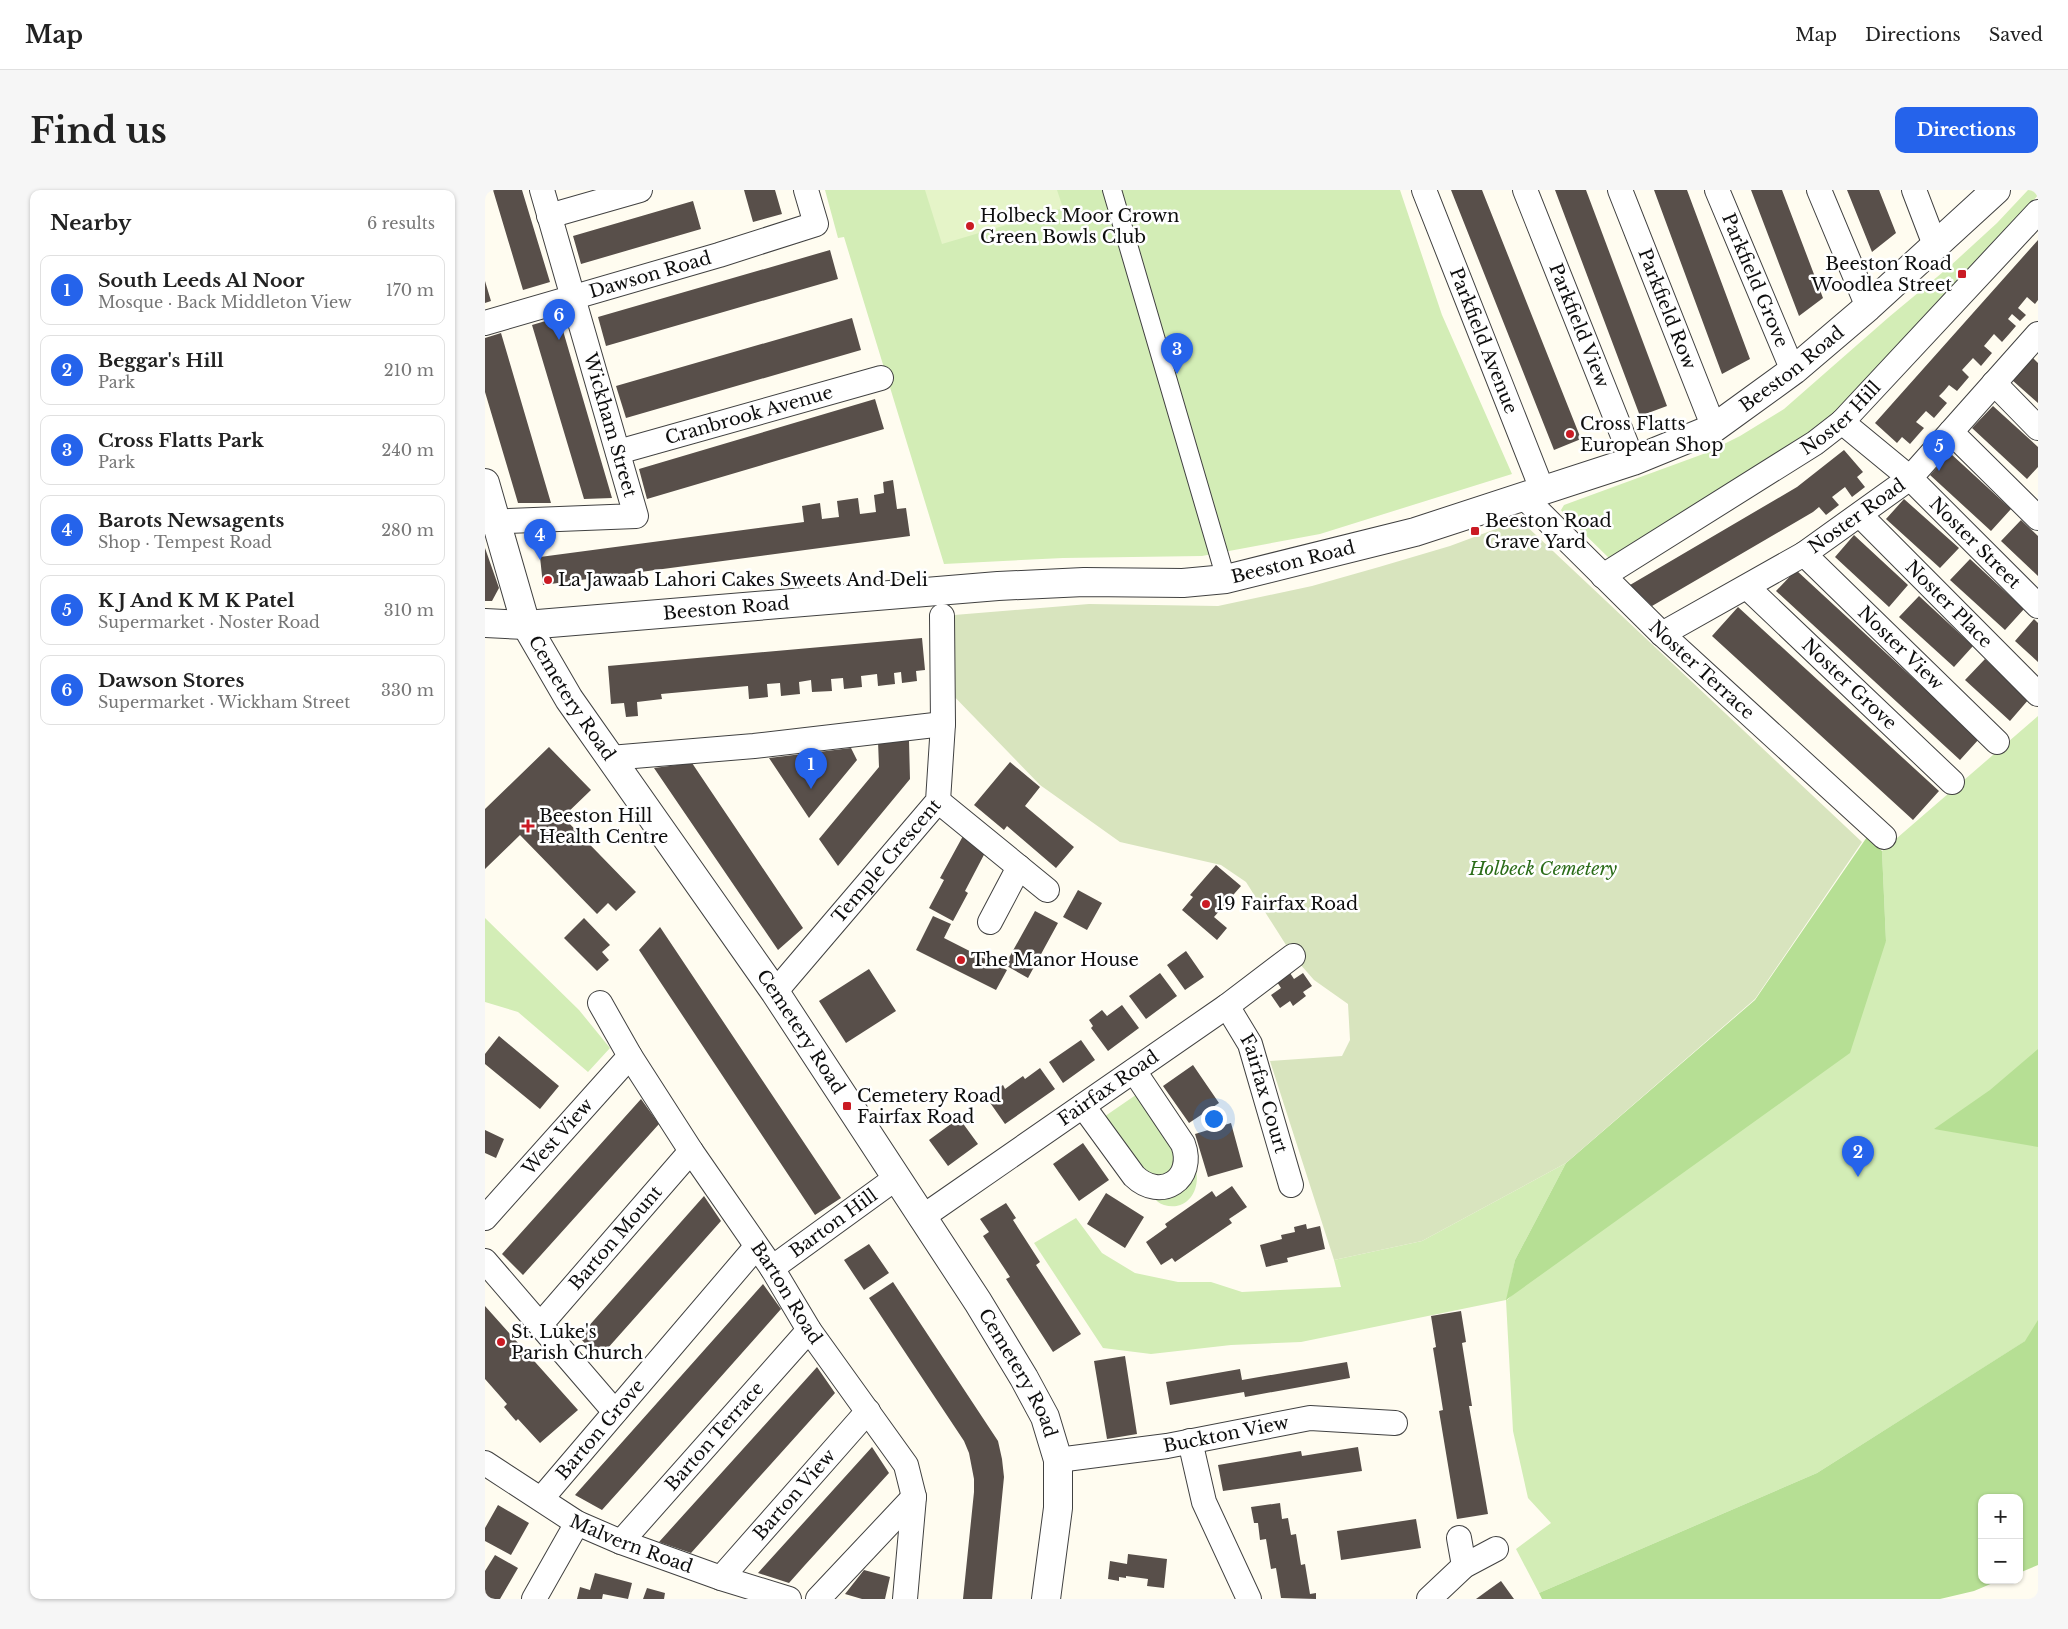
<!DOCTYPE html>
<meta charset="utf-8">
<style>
body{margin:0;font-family:"Libre Baskerville",serif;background:#f6f6f6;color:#222}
.controls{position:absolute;right:15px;bottom:15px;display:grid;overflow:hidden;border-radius:10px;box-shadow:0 1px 4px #0004}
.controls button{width:45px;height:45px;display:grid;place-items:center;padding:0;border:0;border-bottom:1px solid #e0e0e0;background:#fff;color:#222;font:25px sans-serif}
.you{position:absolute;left:728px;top:928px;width:18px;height:18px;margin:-12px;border:4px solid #fff;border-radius:50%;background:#1a73e8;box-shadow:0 0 0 8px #1a73e833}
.badge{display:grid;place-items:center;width:32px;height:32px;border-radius:50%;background:#2563eb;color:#fff;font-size:16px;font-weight:700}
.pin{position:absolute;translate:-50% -41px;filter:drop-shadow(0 1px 2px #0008)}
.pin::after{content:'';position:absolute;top:26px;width:18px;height:15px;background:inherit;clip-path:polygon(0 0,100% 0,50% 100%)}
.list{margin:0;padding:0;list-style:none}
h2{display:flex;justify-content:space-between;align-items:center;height:65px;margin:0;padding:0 20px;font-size:21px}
h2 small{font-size:16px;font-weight:400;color:#767676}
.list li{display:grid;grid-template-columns:32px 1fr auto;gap:15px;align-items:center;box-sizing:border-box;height:70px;margin:0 10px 10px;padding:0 10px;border:1px solid #e0e0e0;border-radius:10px}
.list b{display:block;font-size:19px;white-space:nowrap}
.list p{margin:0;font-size:16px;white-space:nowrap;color:#767676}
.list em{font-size:16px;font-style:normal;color:#767676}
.map{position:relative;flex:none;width:1553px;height:1409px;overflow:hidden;border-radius:10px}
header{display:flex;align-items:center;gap:30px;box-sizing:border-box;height:70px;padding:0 25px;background:#fff;border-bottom:1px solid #e0e0e0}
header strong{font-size:24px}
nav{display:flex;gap:28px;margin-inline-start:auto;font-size:18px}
.intro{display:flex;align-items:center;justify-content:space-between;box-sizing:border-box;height:120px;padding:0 30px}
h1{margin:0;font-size:35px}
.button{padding:12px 22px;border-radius:10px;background:#2563eb;color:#fff;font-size:18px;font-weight:700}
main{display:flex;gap:30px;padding:0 30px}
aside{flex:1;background:#fff;border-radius:10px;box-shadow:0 1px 4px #0004}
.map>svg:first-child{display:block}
</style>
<header>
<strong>Map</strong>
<nav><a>Map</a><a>Directions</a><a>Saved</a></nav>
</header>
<div class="intro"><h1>Find us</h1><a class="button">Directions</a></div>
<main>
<aside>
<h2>Nearby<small>6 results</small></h2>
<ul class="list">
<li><span class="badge">1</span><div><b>South Leeds Al Noor</b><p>Mosque · Back Middleton View</p></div><em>170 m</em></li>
<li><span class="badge">2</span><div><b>Beggar's Hill</b><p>Park</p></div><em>210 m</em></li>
<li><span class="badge">3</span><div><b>Cross Flatts Park</b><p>Park</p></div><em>240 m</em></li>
<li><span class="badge">4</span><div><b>Barots Newsagents</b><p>Shop · Tempest Road</p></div><em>280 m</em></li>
<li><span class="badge">5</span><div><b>K J And K M K Patel</b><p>Supermarket · Noster Road</p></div><em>310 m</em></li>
<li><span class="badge">6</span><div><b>Dawson Stores</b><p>Supermarket · Wickham Street</p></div><em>330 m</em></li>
</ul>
</aside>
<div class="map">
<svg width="1553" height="1409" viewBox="0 0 1553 1409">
<rect width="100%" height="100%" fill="#fffcf0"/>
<!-- green -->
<path fill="#d3edb6" d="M340,0H915L957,125L1027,284L835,344L717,366L578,368L459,374L359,47L353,48Z
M1543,0H1551L1553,5L1467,109L1366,218L1127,371L1078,323L1076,320L1079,315L1221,263L1255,246L1299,219L1404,127L1464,77L1512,33Z
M1553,526V1143L1332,1283L1054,1403L1031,1359L1066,1333L1043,1308L1028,1241L1021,1110L816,1152L746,1155L666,1164L618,1158L549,1053L591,1028L617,1063L650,1083L693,1092H726L757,1102L856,1097L849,1070L937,1051L1081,973L1030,1070L1022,1110L1401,751L1397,661Z
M0,728L94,820L125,858L103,882L33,822L0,812Z
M658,900L710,977C717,997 704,1022 679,1015C662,1010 625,948 613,931Z"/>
<!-- forest -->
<path fill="#b6df94" d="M1382,647L1397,661L1401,751L1365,863L1021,1110L1030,1070L1081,973L1270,810Z
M1553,859V957L1449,939L1505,900Z
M1553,1130V1375L1534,1383V1308H1497V1390H1515L1489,1401L1455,1409H1057L1054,1403L1332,1283L1540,1151Z"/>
<!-- cemetery -->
<path fill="#d8e4be" d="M1035,330L1377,652L1270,809L1081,973L937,1051L849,1070L785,871L857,866L865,850L863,814L829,790L808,766L761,692L736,675L635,652L555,595L458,495L457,426L604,414L733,416L827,396L894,377L965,356Z"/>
<!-- pitch -->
<path fill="#e5f4c8" d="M440,0H572L578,18L457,54Z"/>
<!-- building -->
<path fill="#584f4a" d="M8,0H37L65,92L38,100Z
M259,0H290L297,24L268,32Z
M966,0H997L1096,249L1069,260Z
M1070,0H1101L1182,216L1155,226Z
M1169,0H1202L1265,169L1237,184Z
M1266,0H1297L1338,108L1314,126Z
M1362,0H1394L1411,43L1387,62Z
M208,11L216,39L96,74L88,46Z
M1553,50V110L1550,114L1542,107L1533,118L1541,125L1535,131L1527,124L1523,129L1531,136L1525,143L1517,152L1509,144L1499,156L1507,163L1496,176L1488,168L1477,180L1484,187L1472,201L1464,195L1459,201L1454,206L1462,213L1449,228L1441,221L1431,232L1439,238L1425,254L1417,247L1412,253L1390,233Z
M345,60L353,89L121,156L113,127Z
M0,91L6,111L0,113Z
M74,127L127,308L99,309L47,135Z
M367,128L376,160L141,228L131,196Z
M16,143L66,313H33L0,202V148Z
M1548,168L1553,173V213L1527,190Z
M390,209L399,239L162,309L154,279Z
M1508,216L1553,257V277L1542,289L1487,238Z
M1359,260L1378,282L1372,287L1380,297L1367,307L1360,297L1347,307L1354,315L1341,325L1334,317L1328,322L1167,416L1145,395L1312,297Z
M1465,263L1526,319L1506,341L1445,285Z
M408,290L412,319L421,318L425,346L58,395L55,367L319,332L317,316L335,313L337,329L354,327L352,311L373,308L375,324L391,322L389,305L399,303L398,292Z
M1419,309L1474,358L1455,378L1401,329Z
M1536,330L1553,346V386L1516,351Z
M1369,345L1423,395L1404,417L1350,367Z
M0,358L14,398L7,411H0Z
M1485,369L1539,419L1520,440L1465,390Z
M1311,380L1494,549L1475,570L1291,401Z
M1434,406L1488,456L1469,477L1414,427Z
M1253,417L1454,601L1428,630L1227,446Z
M1549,429L1553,433V472L1530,451Z
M437,448L440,480L431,481L432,491L417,493L416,482L409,483L410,494L401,495L393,496L392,484L376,486L377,497L359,499L358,488L346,489L347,501L327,502L326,490L314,492L315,504L305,505L296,506L295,493L282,494L283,507L264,509L263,496L176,504L177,509L152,512L153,526L141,527L139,513L126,514L123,476Z
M1500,469L1544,509L1525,531L1480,490Z
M393,551H424L425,589L353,676L334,649L394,577Z
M64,557L106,600L78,627L151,702L131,721L123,713L112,724L35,645L0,679V619Z
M366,558L372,570L324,628L284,568Z
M525,572L555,597L540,616L589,657L571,678L522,636L519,640L489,615Z
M207,573L318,738L293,760L169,578Z
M478,646L502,659L480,701L483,703L468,731L444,718L459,690L455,688Z
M731,675L756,696L729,727L742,738L732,750L697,720L708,707L705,705Z
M593,700L617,713L602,740L578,727Z
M550,721L573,733L543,788L520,775Z
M448,726L466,734L459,748L522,780L511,800L431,760Z
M99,728L125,755L117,762L124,770L112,781L79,748Z
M175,737L356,1008L330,1025L154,760Z
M701,761L719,787L700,800L682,775Z
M384,779L411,821L361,853L334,811Z
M675,783L692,806L661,829L644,806Z
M805,783L809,789L818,783L827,796L818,802L821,806L808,816L805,811L795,818L786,805L796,798L792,792Z
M637,815L654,838L623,861L606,838L608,836L604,830L617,820L622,826Z
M14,846L74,896L55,919L0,874V864Z
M596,850L610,870L578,893L564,872Z
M708,875L734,913L704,933L678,896Z
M555,878L570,899L520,934L501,907L518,895L520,899L538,886L540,889Z
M156,909L174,934L38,1085L17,1064Z
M474,928L493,954L463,976L444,950Z
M746,933L758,977L723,987L710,944Z
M0,940L19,949L11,968L0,963Z
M598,953L624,990L594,1011L568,974Z
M747,996L762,1017L744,1029L747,1033L690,1072L687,1068L676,1075L661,1052L682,1037L680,1034L727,1001L731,1007Z
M621,1003L659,1027L640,1058L602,1034Z
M219,1006L236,1031L114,1168L94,1147Z
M521,1013L531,1028L528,1030L555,1072L551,1075L596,1144L568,1162L521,1089L525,1087L498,1046L504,1042L495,1029Z
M821,1034L822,1039L835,1036L840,1059L802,1068L803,1072L781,1077L775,1055L797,1049L796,1045L810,1042L809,1037Z
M384,1054L404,1083L379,1100L359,1070Z
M408,1092L513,1251L517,1269L519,1287L507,1409H478L489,1302V1289L484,1263L479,1251L384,1108Z
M278,1094L296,1119L152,1281L117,1320L90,1305Z
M0,1116L93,1220L55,1253L33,1229L31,1231L19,1217L22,1214L0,1189Z
M976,1121L981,1152L977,1153L987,1216H984L1003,1324L972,1329L954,1221L958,1220L948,1158L951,1157L946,1126Z
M640,1166L652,1244L622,1249L609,1171Z
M862,1172L865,1188L760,1207L759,1202L685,1215L681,1192L755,1179L757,1190Z
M332,1177L350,1203L331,1224L206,1363L174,1352Z
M387,1257L404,1283L320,1375L304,1393L273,1383Z
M873,1257L877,1281L738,1301L733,1275L816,1261L817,1266Z
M795,1313L797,1329L803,1328L806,1345L811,1344L816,1375L820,1374L825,1404L831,1403V1409L796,1408L791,1378L786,1379L781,1349L775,1350L773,1333H769L766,1317Z
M13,1315L44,1333L26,1365L0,1351V1338Z
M931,1329L936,1358L856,1370L852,1341Z
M643,1364L682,1369L679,1398L662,1396L663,1389L641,1386V1388L634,1387V1391L623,1389L625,1371L642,1374Z
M10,1365L33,1378L15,1409H0V1381Z
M379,1380L405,1387L400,1409H377L360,1404Z
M110,1383L147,1393L143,1409L118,1404L117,1409H92L95,1397L105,1400Z
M1016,1391L1029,1409H991L1002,1401Z
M162,1398L180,1403L179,1409H158Z"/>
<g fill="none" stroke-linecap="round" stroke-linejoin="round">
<!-- pedestrian casing -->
<g stroke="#414141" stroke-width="20">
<path id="pedestrian" d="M627,0L741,389"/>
</g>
<!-- minor casing -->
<g stroke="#414141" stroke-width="26">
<g id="minor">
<path id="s1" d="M939,0L1058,302"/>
<path id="s2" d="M1040,0L1148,271"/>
<path id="s3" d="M1135,0L1229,238"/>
<path id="s4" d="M1232,0L1308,181"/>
<path d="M1334,0L1383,117"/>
<path d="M1429,0L1450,55"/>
<path d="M64,26L155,0"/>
<path id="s5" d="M0,133L234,65L331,34L321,0"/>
<path d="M1509,193L1553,238"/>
<path id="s6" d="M1357,232L1425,288L1553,416"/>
<path d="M1466,242L1553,328"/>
<path id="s7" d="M133,262L396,188"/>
<path id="s8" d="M1039,307L1177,444L1399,647"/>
<path id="s9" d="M1375,325L1553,504"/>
<path d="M0,332L151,326L57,0"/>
<path id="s10" d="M1319,364L1512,552"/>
<path id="s11" d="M1118,386L1330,253L1357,232L1553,22"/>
<path id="s12" d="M1262,397L1467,592"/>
<path id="s13" d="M1177,444L1319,364L1425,288L1553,144"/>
<path d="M125,568L269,556L458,534"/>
<path d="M453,611L562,700"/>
<path d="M505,732L534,677"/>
<path id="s14" d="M290,802L453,611L458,534L457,426"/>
<path id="s15" d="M115,813L145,866L206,961L287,1078L324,1140L421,1275L429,1307L420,1409"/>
<path id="s16" d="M742,816L765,854L806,995"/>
<path d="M598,916L649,986C676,1012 711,989 698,954L649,881"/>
<path id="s17" d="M0,1028L145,866"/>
<path id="s18" d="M436,1028L742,816L808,766"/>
<path d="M0,1071L130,1222"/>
<path id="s19" d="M287,1078L411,988"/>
<path id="s20" d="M56,1134L206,961"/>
<path d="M705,1251L719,1312L764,1409"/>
<path id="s21" d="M573,1270L682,1256L825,1228L910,1233"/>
<path id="s22" d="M0,1273L92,1333L136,1352L236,1388L304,1409"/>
<path id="s23" d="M57,1308L271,1057"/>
<path d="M974,1348L979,1376"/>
<path id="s24" d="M136,1352L324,1140"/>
<path id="s25" d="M236,1388L383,1221"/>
<path d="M49,1409L92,1333"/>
<path d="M333,1409L429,1307"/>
<path d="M944,1409L979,1376L1011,1359"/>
</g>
</g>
<!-- tertiary casing -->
<g stroke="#414141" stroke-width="30">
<g id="tertiary">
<path id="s26" d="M0,293L41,435L84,509L290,802L493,1112L539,1188L560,1227L573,1270V1318L561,1409"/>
<path id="s27" d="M0,433L41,435L513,396L599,392L698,393L741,389L930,342L1148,271L1229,238L1309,180L1383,117L1511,0"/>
</g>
</g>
<!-- pedestrian -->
<use href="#pedestrian" stroke="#fff" stroke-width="18"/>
<!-- minor -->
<use href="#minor" stroke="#fff" stroke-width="24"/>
<!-- tertiary -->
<use href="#tertiary" stroke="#fff" stroke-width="28"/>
</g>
<!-- markers -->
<g fill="#ca1b24" stroke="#fff" stroke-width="2">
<circle cx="485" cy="36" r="5"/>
<rect x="1472" y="79" width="10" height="10" rx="2.5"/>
<circle cx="1085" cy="244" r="5"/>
<rect x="985" y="336" width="10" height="10" rx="2.5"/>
<circle cx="63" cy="390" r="5"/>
<path d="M40.5 628.5h5v5h5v5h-5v5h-5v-5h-5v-5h5z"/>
<circle cx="721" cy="714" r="5"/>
<circle cx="476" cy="770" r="5"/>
<rect x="357" y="911" width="10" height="10" rx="2.5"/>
<circle cx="16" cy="1152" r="5"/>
</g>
<g text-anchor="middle" stroke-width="5" stroke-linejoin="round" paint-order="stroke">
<!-- poi labels -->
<g font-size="18" fill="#0e0e0e" stroke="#fff" text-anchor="start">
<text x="495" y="32">Holbeck Moor Crown<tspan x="495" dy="21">Green Bowls Club</tspan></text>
<text x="1467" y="80" text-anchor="end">Beeston Road<tspan x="1467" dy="21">Woodlea Street</tspan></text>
<text x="1095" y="240">Cross Flatts<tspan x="1095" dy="21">European Shop</tspan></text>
<text x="1000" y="337">Beeston Road<tspan x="1000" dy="21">Grave Yard</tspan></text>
<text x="73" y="396">La Jawaab Lahori Cakes Sweets And Deli</text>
<text x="54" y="632">Beeston Hill<tspan x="54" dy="21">Health Centre</tspan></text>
<text x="731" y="720">19 Fairfax Road</text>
<text x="486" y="776">The Manor House</text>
<text x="372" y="912">Cemetery Road<tspan x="372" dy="21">Fairfax Road</tspan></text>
<text x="26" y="1148">St. Luke's<tspan x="26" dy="21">Parish Church</tspan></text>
</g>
<!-- street labels -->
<g font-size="18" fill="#0e0e0e" stroke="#fff">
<text dy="6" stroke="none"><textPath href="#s5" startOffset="172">Dawson Road</textPath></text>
<text dy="6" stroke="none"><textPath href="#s4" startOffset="98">Parkfield Grove</textPath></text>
<text dy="6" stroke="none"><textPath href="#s3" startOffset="128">Parkfield Row</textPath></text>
<text dy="6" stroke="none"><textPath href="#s2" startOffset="146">Parkfield View</textPath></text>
<text dy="6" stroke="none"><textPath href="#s1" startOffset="162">Parkfield Avenue</textPath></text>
<text dy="6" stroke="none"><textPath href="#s27" startOffset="1352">Beeston Road</textPath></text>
<text dy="6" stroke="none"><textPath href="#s7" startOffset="136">Cranbrook Avenue</textPath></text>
<text dy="6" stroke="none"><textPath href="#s11" startOffset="286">Noster Hill</textPath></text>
<text transform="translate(125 235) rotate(74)" y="6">Wickham Street</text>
<text dy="6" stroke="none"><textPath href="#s13" startOffset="228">Noster Road</textPath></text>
<text dy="6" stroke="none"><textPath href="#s6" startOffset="180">Noster Street</textPath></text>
<text dy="6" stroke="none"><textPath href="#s27" startOffset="812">Beeston Road</textPath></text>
<text dy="6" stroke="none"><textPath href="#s9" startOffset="126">Noster Place</textPath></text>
<text dy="6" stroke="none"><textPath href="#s27" startOffset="242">Beeston Road</textPath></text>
<text dy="6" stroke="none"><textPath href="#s10" startOffset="135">Noster View</textPath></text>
<text dy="6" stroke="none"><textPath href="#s8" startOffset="248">Noster Terrace</textPath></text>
<text dy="6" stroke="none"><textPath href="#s12" startOffset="141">Noster Grove</textPath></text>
<text dy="6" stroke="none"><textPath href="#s26" startOffset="234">Cemetery Road</textPath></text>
<text dy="6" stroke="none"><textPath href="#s14" startOffset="172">Temple Crescent</textPath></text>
<text dy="6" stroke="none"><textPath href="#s26" startOffset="639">Cemetery Road</textPath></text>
<text dy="6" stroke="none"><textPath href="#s18" startOffset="228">Fairfax Road</textPath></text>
<text dy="6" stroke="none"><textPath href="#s16" startOffset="96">Fairfax Court</textPath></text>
<text dy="6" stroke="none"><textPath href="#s17" startOffset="109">West View</textPath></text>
<text dy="6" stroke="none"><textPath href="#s19" startOffset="76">Barton Hill</textPath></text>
<text dy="6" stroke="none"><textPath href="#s20" startOffset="114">Barton Mount</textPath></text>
<text dy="6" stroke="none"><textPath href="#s15" startOffset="345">Barton Road</textPath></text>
<text dy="6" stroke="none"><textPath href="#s26" startOffset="1044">Cemetery Road</textPath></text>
<text dy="6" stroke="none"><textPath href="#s23" startOffset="90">Barton Grove</textPath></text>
<text dy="6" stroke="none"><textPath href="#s21" startOffset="170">Buckton View</textPath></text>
<text dy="6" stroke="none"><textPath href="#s24" startOffset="141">Barton Terrace</textPath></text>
<text dy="6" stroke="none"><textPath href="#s25" startOffset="111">Barton View</textPath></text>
<text dy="6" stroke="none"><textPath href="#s22" startOffset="168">Malvern Road</textPath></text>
</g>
<!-- park labels -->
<g font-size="18" font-style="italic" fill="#2b6c19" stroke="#fff">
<text x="1058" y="685">Holbeck Cemetery</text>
</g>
</g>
</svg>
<div class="controls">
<button>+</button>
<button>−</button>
</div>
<div class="you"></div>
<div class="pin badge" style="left:326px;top:599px">1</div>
<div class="pin badge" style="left:1373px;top:987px">2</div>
<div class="pin badge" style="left:692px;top:184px">3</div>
<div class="pin badge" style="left:55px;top:370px">4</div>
<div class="pin badge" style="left:1454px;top:281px">5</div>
<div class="pin badge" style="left:74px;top:150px">6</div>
</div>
</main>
